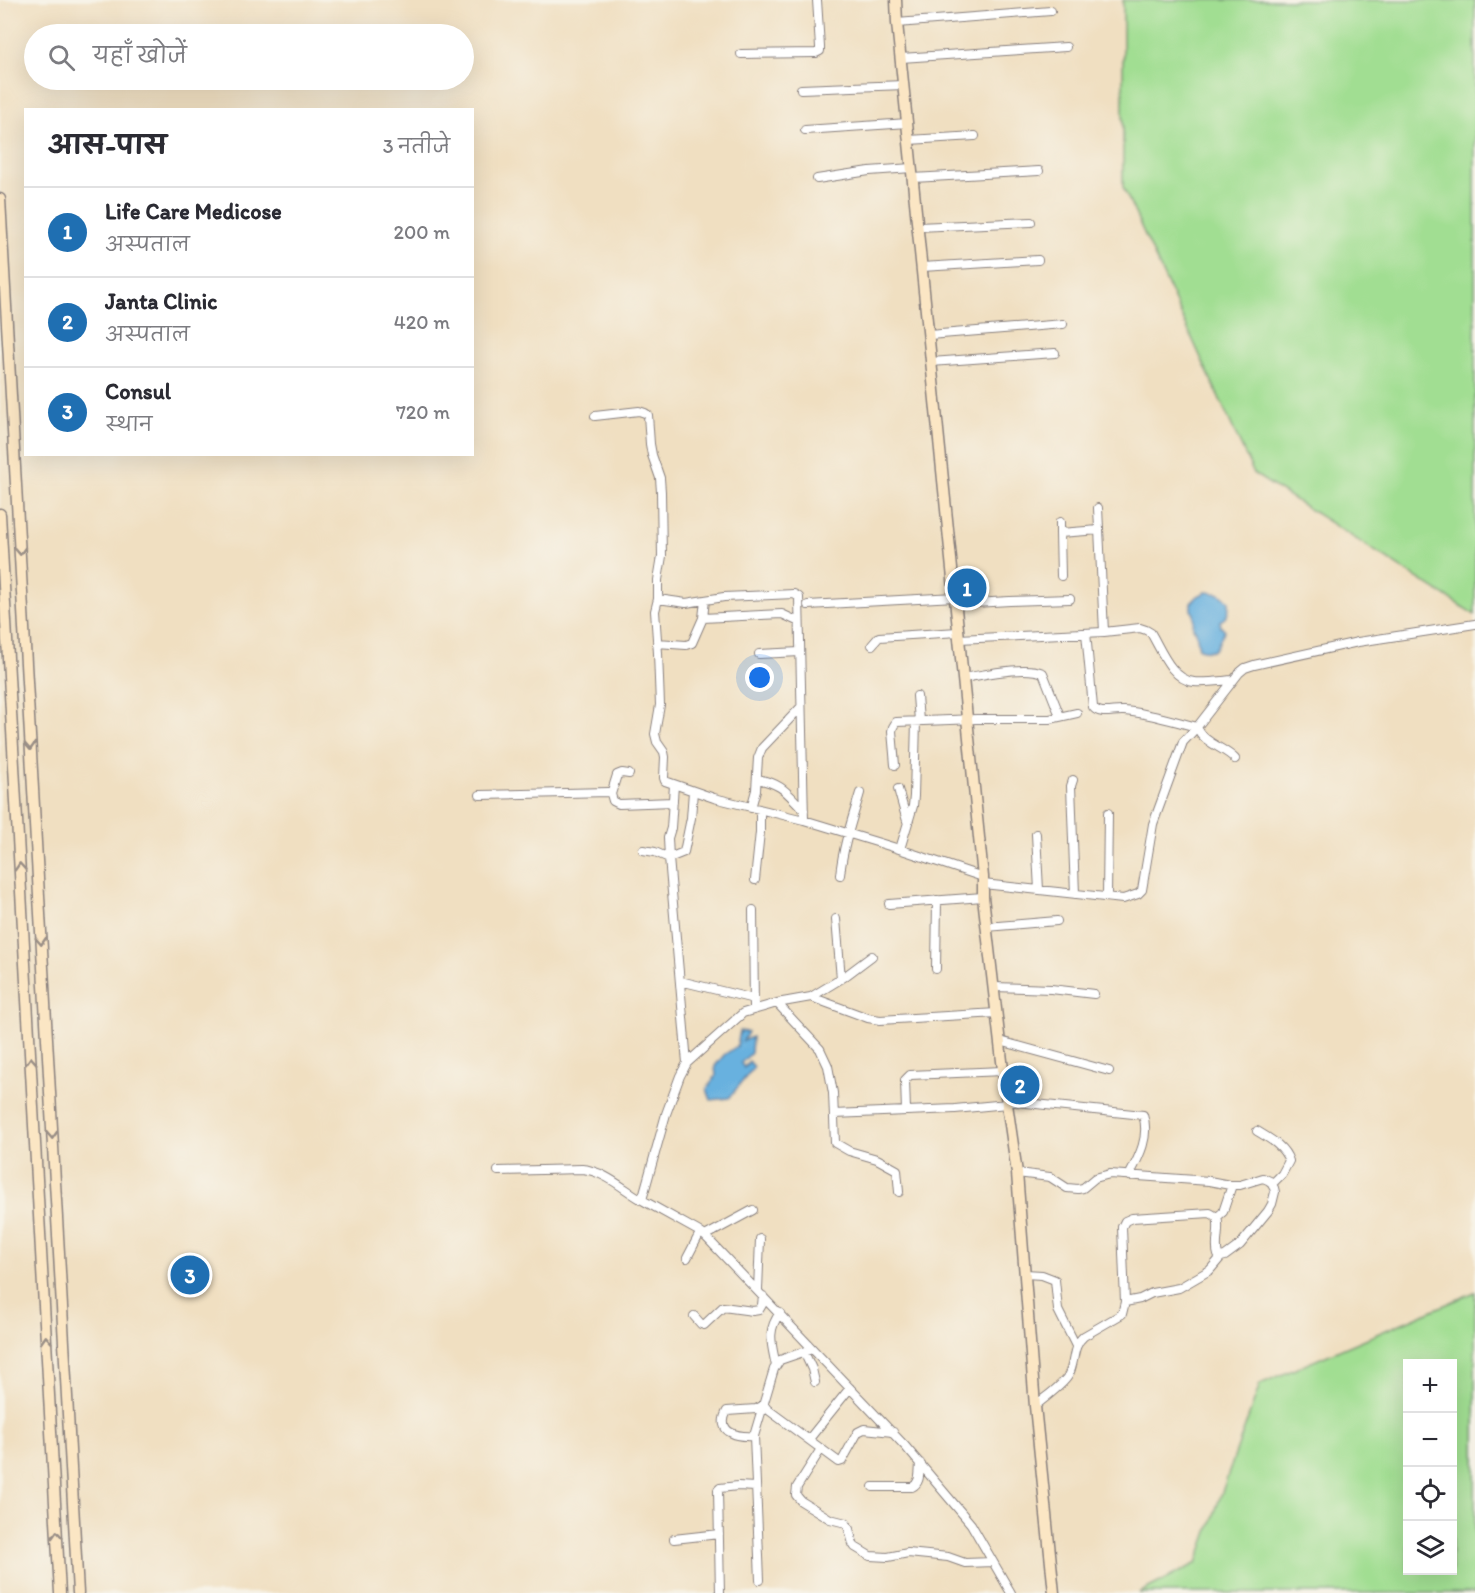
<!DOCTYPE html>
<html lang="hi">
<meta charset="utf-8">
<style>
body{margin:0;font-family:Itim,"Playpen Sans Deva",sans-serif;background:#f2f2f3;color:#2b2b33}
.controls{position:absolute;right:18px;bottom:18px;display:grid;overflow:hidden;border-radius:0px;box-shadow:0 6px 24px #0002}
.controls button{width:54px;height:54px;display:grid;place-items:center;padding:0;border:0;border-bottom:2px solid #e1e1e2;background:#fff;color:#2b2b33;font:30px sans-serif}
.you{position:absolute;left:760px;top:678px;width:21px;height:21px;margin:-15px;border:4px solid #fff;border-radius:50%;background:#1a73e8;box-shadow:0 0 0 9px #1a73e833}
.badge{display:grid;place-items:center;width:39px;height:39px;border-radius:50%;background:#1f6fb2;color:#fff;font-size:20px;font-weight:700}
.pin{position:absolute;translate:-50% -50%;border:3px solid #fff;box-shadow:0 2px 6px #0006}
.list{margin:0;padding:0;list-style:none}
h2{display:flex;justify-content:space-between;align-items:center;height:78px;margin:0;padding:0 24px;font-size:26px}
h2 small{font-size:20px;font-weight:400;color:#7c7c81}
.list li{display:grid;grid-template-columns:39px 1fr auto;gap:18px;align-items:center;box-sizing:border-box;height:90px;padding:0 24px;border-top:2px solid #e1e1e2}
.list b{display:block;font-size:22px;white-space:nowrap}
.list p{margin:0;font-size:20px;white-space:nowrap;color:#7c7c81}
.list em{font-size:20px;font-style:normal;color:#7c7c81}
.icon{flex:none;width:33px;height:33px;fill:none;stroke:currentColor;stroke-width:2;stroke-linecap:round;stroke-linejoin:round}
.map{position:relative;flex:none;width:1475px;height:1593px;overflow:hidden}
.search{position:absolute;background:#fff;box-shadow:0 6px 24px #0002;left:24px;top:24px;width:450px;height:66px;display:flex;align-items:center;gap:15px;box-sizing:border-box;padding:0 21px;border-radius:33px;color:#7c7c81;font-size:22px}
.panel{position:absolute;background:#fff;box-shadow:0 6px 24px #0002;left:24px;top:108px;width:450px;height:348px;border-radius:0px}
.map>svg:first-child{display:block}
</style>
<div class="map">
<svg width="1475" height="1593" viewBox="0 0 1475 1593">
<rect width="100%" height="100%" fill="#f7f3e8"/>
<filter id="ink" filterUnits="userSpaceOnUse"><feTurbulence type="fractalNoise" baseFrequency=".0167" numOctaves="2"/><feDisplacementMap in="SourceGraphic" scale="12" xChannelSelector="R" yChannelSelector="G"/><feConvolveMatrix kernelMatrix="1 2 1 2 8 2 1 2 1" color-interpolation-filters="sRGB"/></filter>
<filter id="wash" filterUnits="userSpaceOnUse"><feTurbulence type="fractalNoise" baseFrequency=".008" numOctaves="4" result="noise"/><feDisplacementMap in="SourceGraphic" scale="24" xChannelSelector="R" yChannelSelector="G"/><feGaussianBlur stdDeviation="1.35" result="paint"/><feColorMatrix in="noise" values="0 0 0 0 0 0 0 0 0 0 0 0 0 0 0 0 0 1.4 0 .05"/><feComposite in="paint" operator="in"/></filter>
<g filter="url(#wash)">
<rect width="100%" height="100%" fill="#f0dfc1"/>
<!-- green -->
<path fill="#a1de92" stroke="#628066" stroke-width="1.5" fill-rule="evenodd" d="M1123,0H1475V615L1254,474L1123,187Z
M1475,1292V1593H1139L1197,1563L1260,1384ZM1408,1364H1452V1570H1408Z"/>
<!-- water -->
<path fill="#67b1df" stroke="#446a8d" stroke-width="1.5" d="M1206,592L1220,594L1229,601C1229,610 1229,617 1220,621L1221,627L1225,630C1215,643 1222,655 1199,649L1196,631L1193,628L1194,614L1191,610V603L1198,596Z
M740,1031L748,1032L743,1041L752,1037L751,1053L741,1063L744,1068L749,1061L754,1067L729,1098L711,1100L707,1089L716,1076L715,1066L724,1055L737,1046Z"/>
</g>
<g filter="url(#ink)">
<g fill="none" stroke-linecap="round" stroke-linejoin="round">
<!-- street casing -->
<g stroke="#89807e" stroke-width="10">
<path id="street" d="M897,23L1051,11
M741,54L816,53L820,51V47L817,0
M901,58L1066,47
M801,89L904,85
M805,130L908,123
M909,140L975,136
M913,178L1039,171
M817,179L869,171L912,168
M918,227L1031,222
M922,267L1038,260
M929,335L1063,324
M931,362L1055,353
M595,416L639,411L645,413L648,415L650,444L652,455L660,478L661,492L662,556L658,580V599L655,611L658,653L660,705L655,734L657,742L664,752L665,757L664,778L665,781L714,798L804,820L896,848L983,877
M1098,508L1104,632
M1060,522V533
M1061,576L1060,533L1099,530
M658,599L686,603L724,597L794,594L799,597L804,820
M956,604L1010,601L1070,599
M808,605L955,597
M703,618L782,614L799,622
M1086,633L1093,707C1100,716 1113,710 1124,711C1149,713 1173,721 1197,727C1204,744 1224,747 1235,759
M959,639L1104,632L1140,628L1146,630L1151,633C1161,650 1172,680 1194,682C1207,683 1220,681 1233,680
M657,643L686,645L692,643L703,618L705,600
M872,645L879,637L958,632
M759,654L800,652
M963,678C983,675 1025,665 1043,673L1060,716
M917,696L919,721
M895,765L892,731L893,727L896,722L977,719H1050L1077,713
M757,779C783,784 786,792 804,810
M1073,780L1071,786L1075,894
M674,785L671,828L668,838L669,858L684,852L691,818L693,791
M898,789L907,821
M611,794L617,775L622,773L629,774
M480,795L608,792L611,794L613,801L619,804L673,802
M751,808L756,790L758,758L762,748L801,707
M1036,834L1039,890
M900,849L913,806L914,796L916,721
M643,850L655,852L669,858L687,1063
M840,875C843,846 852,820 860,793
M755,880L760,832V810
M983,884L1123,899L1138,894L1142,890L1153,824L1183,742L1197,727L1239,673L1245,668L1254,665L1358,642L1475,624
M1107,897L1108,813
M889,904L983,897
M753,910L754,1009
M836,919L841,979
M986,927L1057,921
M936,969L937,900
M680,981L754,999
M994,987L1051,989L1094,994
M811,997L868,1018L880,1020L997,1013
M777,1003L811,997L844,977L872,956
M1000,1041L1109,1071
M1006,1101L1143,1115C1150,1137 1139,1157 1129,1176
M906,1111L905,1080L910,1075L1003,1071
M834,1114L955,1109L1007,1104
M1257,1131C1270,1139 1284,1146 1289,1161L1282,1174L1272,1184
M498,1171L582,1169C605,1171 624,1190 644,1201C662,1211 680,1221 698,1231L705,1236L905,1446L971,1524L1011,1593
M1017,1173L1050,1177L1067,1188L1078,1189L1083,1188L1095,1178L1110,1174L1209,1181L1230,1185H1240L1263,1178L1270,1181L1274,1188L1275,1192L1272,1204L1268,1211L1240,1245L1225,1256L1221,1257L1210,1270L1179,1288L1152,1293L1140,1299L1125,1302
M642,1200L666,1114L680,1076L687,1063L743,1013L777,1003L820,1049L828,1066L833,1093L835,1143L849,1151L877,1159L897,1170L899,1192
M1217,1217L1223,1212L1232,1185
M705,1236L753,1210
M687,1258L700,1233
M1025,1274L1042,1275L1055,1280L1058,1310L1076,1346
M758,1290L760,1239
M694,1316L701,1324L704,1325L723,1307L753,1311L759,1310L762,1305L763,1296
M804,1352L812,1369L815,1382
M776,1366C772,1345 766,1331 780,1313
M764,1405L767,1409L839,1462L842,1461L858,1432L864,1429L893,1432
M1035,1406C1045,1397 1062,1386 1068,1376C1076,1362 1071,1347 1084,1336L1122,1314L1125,1302L1122,1227L1125,1221L1132,1218L1210,1213L1217,1217C1221,1230 1214,1243 1218,1255L1221,1257
M754,1436C738,1437 715,1433 727,1411L756,1409L764,1405
M809,1439L850,1388
M821,1449L797,1487L796,1495L801,1501L830,1519L846,1523L849,1529L853,1544L855,1547L870,1556L888,1557L908,1553L948,1557L965,1563L993,1562
M873,1487H912C921,1483 919,1472 920,1463
M674,1539L719,1534
M760,1580L754,1436L774,1369L780,1360L812,1349
M720,1593L718,1490L720,1488L738,1486L755,1487"/>
</g>
<!-- secondary casing -->
<g stroke="#89807e" stroke-width="13">
<path id="secondary" d="M896,0L897,23L983,877V897L1007,1104L1017,1173L1035,1406L1054,1593
M0,199L78,1593
M0,514L60,1593"/>
</g>
<!-- street -->
<use href="#street" stroke="#fff" stroke-width="8"/>
<!-- secondary -->
<use href="#secondary" stroke="#fbe6c4" stroke-width="10"/>
</g>
<!-- one-way arrows -->
<defs><path id="oneway-chevron" d="M-2-3.5L2.5 0L-2 3.5" fill="none" stroke-width="1.6" stroke-linecap="round" stroke-linejoin="round" transform="scale(1.5)"/></defs>
<g stroke="#998e86">
<use href="#oneway-chevron" transform="translate(20 551) rotate(87)"/>
<use href="#oneway-chevron" transform="translate(30 746) rotate(87)"/>
<use href="#oneway-chevron" transform="translate(20 867) rotate(-94)"/>
<use href="#oneway-chevron" transform="translate(41 941) rotate(87)"/>
<use href="#oneway-chevron" transform="translate(31 1061) rotate(-93)"/>
<use href="#oneway-chevron" transform="translate(52 1135) rotate(87)"/>
<use href="#oneway-chevron" transform="translate(46 1340) rotate(-93)"/>
<use href="#oneway-chevron" transform="translate(57 1535) rotate(-93)"/>
</g>
</g>
</svg>
<div class="controls">
<button>+</button>
<button>−</button>
<button><svg class="icon" aria-label="locate" viewBox="0 0 24 24"><circle cx="12" cy="12" r="6"/><path d="M12 2v4M12 18v4M2 12h4M18 12h4"/></svg></button>
<button><svg class="icon" aria-label="layers" viewBox="0 0 24 24"><path d="M12 4l9 5-9 5-9-5zM3 14l9 5 9-5"/></svg></button>
</div>
<div class="you"></div>
<div class="pin badge" style="left:967px;top:588px">1</div>
<div class="pin badge" style="left:1020px;top:1085px">2</div>
<div class="pin badge" style="left:190px;top:1275px">3</div>
<div class="search"><svg class="icon" aria-label="search" viewBox="0 0 24 24"><circle cx="10" cy="10" r="6"/><path d="M15 15l6 6"/></svg>यहाँ खोजें</div>
<section class="panel">
<h2>आस-पास<small>3 नतीजे</small></h2>
<ul class="list">
<li><span class="badge">1</span><div><b>Life Care Medicose</b><p>अस्पताल</p></div><em>200 m</em></li>
<li><span class="badge">2</span><div><b>Janta Clinic</b><p>अस्पताल</p></div><em>420 m</em></li>
<li><span class="badge">3</span><div><b>Consul</b><p>स्थान</p></div><em>720 m</em></li>
</ul>
</section>
</div>
